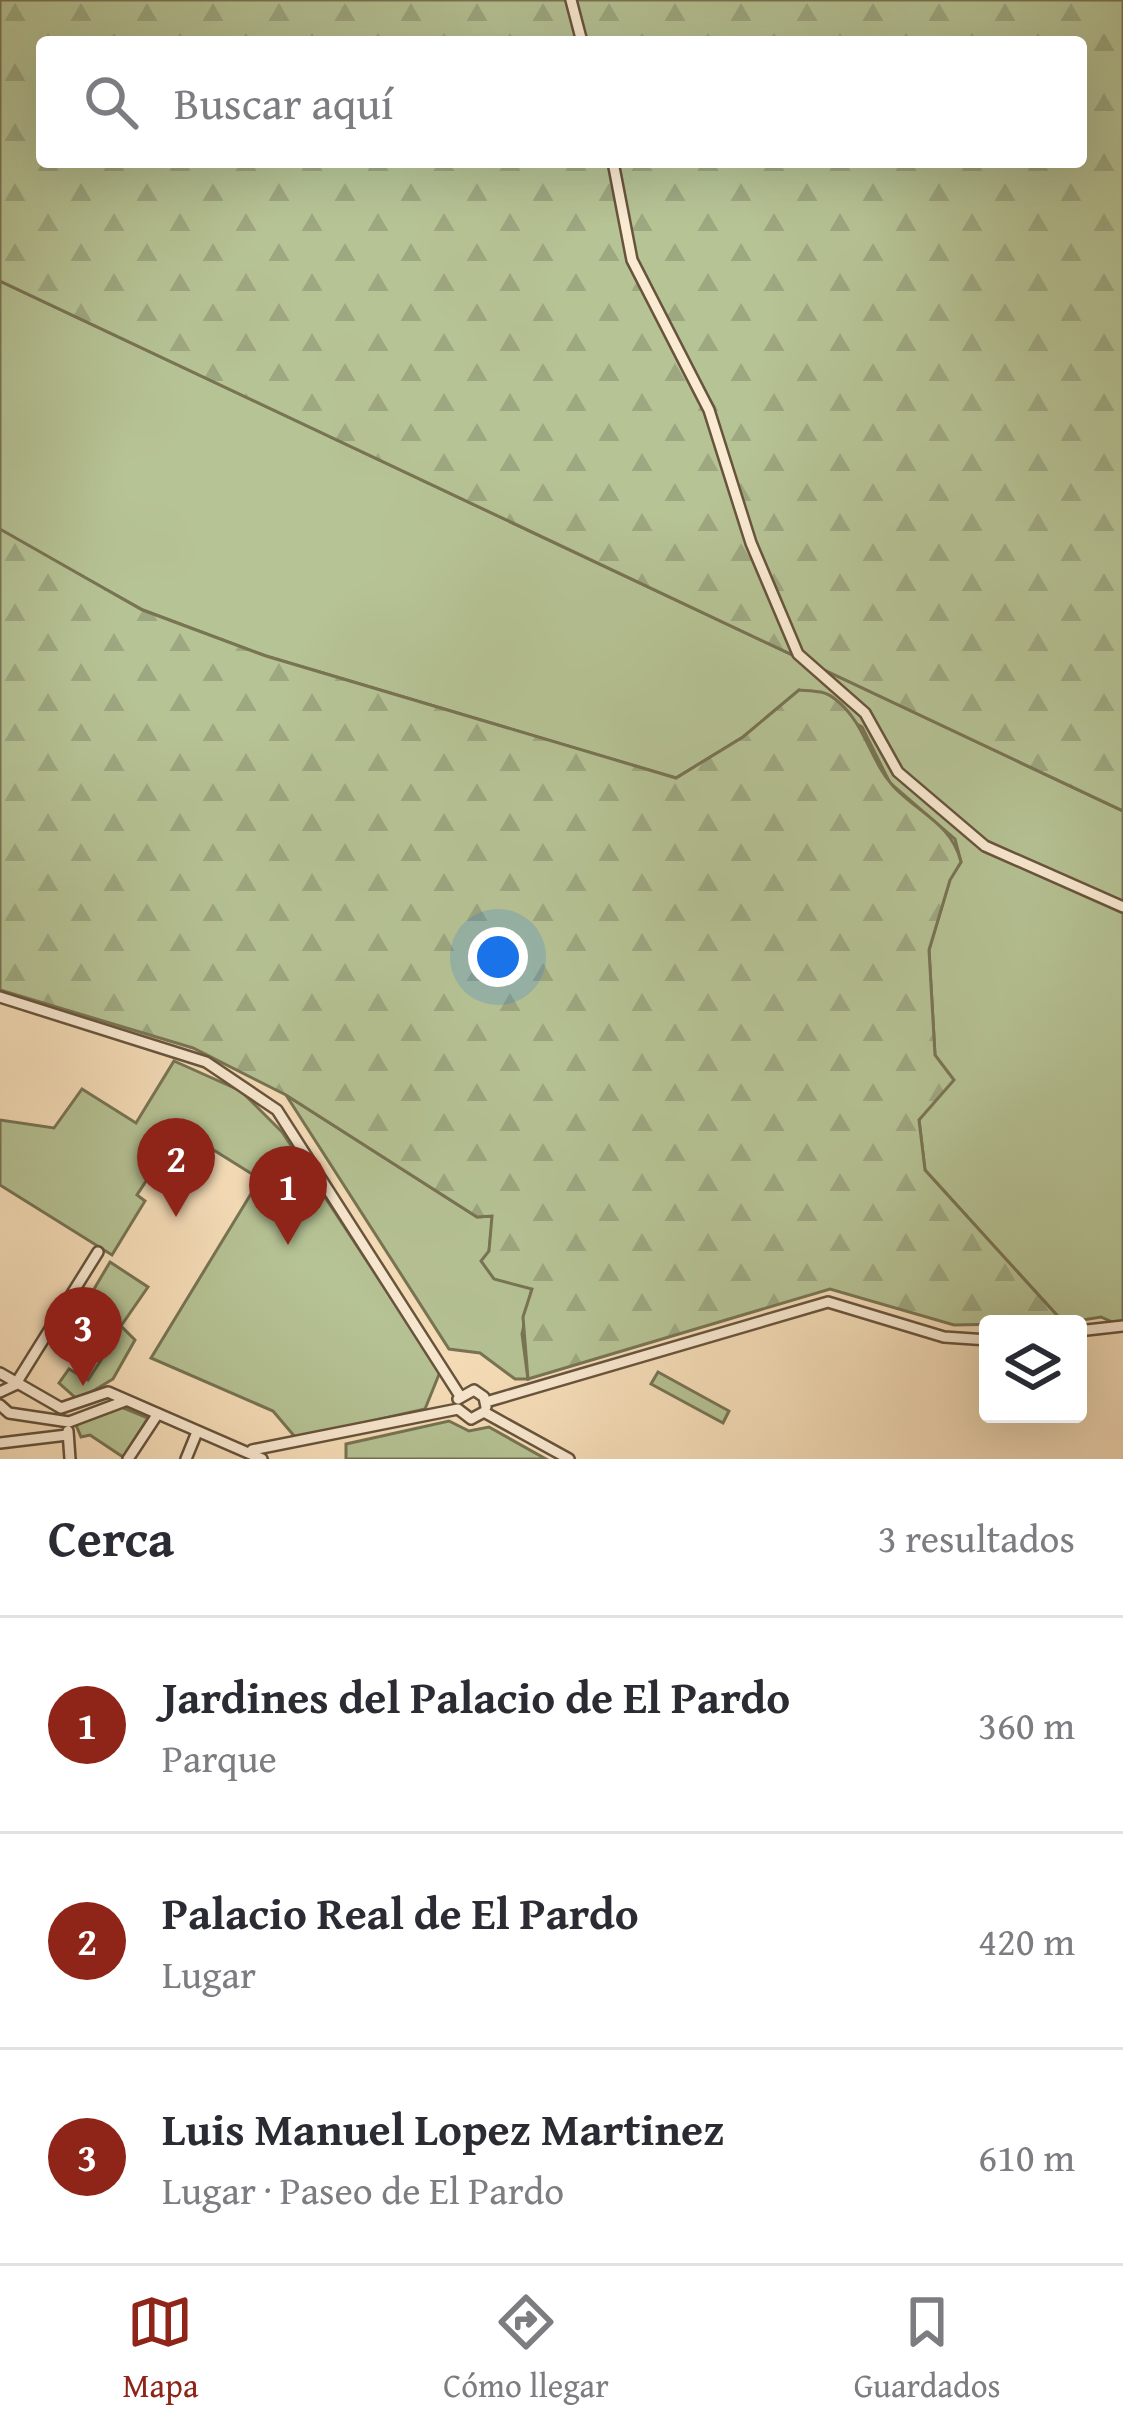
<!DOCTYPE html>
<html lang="es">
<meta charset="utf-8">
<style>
body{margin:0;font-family:"Gentium Book Plus",serif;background:#f7f7f7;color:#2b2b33}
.controls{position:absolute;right:36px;bottom:36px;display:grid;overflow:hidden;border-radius:12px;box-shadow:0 12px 48px #0002}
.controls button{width:108px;height:108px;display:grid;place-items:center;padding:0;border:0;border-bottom:3px solid #e1e1e2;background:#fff;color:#2b2b33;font:60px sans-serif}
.you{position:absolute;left:498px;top:957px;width:42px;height:42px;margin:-30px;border:9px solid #fff;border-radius:50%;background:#1a73e8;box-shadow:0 0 0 18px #1a73e833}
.badge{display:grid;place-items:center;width:78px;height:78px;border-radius:50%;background:#8f2418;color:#fff;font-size:39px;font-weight:700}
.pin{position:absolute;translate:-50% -99px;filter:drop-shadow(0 3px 6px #0008)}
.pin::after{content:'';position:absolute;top:63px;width:42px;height:36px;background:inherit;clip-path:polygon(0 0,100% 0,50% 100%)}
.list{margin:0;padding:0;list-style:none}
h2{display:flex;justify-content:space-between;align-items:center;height:156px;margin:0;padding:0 48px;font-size:51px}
h2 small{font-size:39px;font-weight:400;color:#7c7c81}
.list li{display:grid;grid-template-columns:78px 1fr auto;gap:36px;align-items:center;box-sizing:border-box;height:216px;padding:0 48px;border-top:3px solid #e1e1e2}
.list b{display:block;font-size:45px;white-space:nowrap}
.list p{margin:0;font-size:39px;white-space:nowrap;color:#7c7c81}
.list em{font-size:39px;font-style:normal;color:#7c7c81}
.icon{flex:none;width:66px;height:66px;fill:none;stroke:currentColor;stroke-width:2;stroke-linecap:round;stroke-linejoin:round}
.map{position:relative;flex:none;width:1123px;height:1459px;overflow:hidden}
.search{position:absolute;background:#fff;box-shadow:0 12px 48px #0002;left:36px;right:36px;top:36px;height:132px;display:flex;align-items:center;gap:30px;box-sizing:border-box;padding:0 42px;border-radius:12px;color:#7c7c81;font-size:45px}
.sheet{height:804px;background:#fff}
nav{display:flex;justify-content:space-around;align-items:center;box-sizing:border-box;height:168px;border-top:3px solid #e1e1e2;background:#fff;font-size:33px;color:#7c7c81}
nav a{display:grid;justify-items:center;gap:6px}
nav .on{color:#8f2418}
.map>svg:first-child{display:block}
</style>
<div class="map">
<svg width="1123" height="1459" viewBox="0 0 1123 1459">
<defs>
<pattern id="forest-firs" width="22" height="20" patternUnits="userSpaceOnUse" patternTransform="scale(3)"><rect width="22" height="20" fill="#b6c395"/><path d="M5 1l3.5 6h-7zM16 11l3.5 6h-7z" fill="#9da780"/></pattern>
</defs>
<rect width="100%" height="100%" fill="#f7dfba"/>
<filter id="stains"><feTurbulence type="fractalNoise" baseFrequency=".00167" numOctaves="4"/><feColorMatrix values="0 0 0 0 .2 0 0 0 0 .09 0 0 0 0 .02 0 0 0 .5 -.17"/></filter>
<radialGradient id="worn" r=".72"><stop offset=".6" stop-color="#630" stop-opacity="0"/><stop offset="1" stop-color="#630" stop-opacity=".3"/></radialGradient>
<!-- green -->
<path fill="#b6c395" stroke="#787454" stroke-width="3" d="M0,281L1123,811V1327L1101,1317L1064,1323L925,1170L919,1120L935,1055L929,950L950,879L961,862L955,839L890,783L862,727L799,690L743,737L676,778L266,656L143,610L0,530Z
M174,1061L241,1091L282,1132L440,1372L425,1409L296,1438L273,1411L151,1358L260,1179L180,1129L137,1195L145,1201L112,1255L0,1185V1120L54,1128L82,1089L136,1123Z
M286,1095L477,1217L493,1216L489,1251L532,1288L522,1334L528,1379H515L480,1353L449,1349Z
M110,1262L148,1287L121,1326L135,1340L113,1379L78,1400L59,1383L69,1369L88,1380L120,1331L84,1306Z
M84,1312L111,1330L86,1364L60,1348Z
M658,1372L729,1411L723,1423L651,1384Z
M119,1406L148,1418L123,1457L90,1435L81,1437L76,1425Z
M449,1421L469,1431L489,1427L546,1459H346V1444Z"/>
<!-- forest -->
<path fill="url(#forest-firs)" stroke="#787454" stroke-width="3" fill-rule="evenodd" d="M0,0H1123V811L0,281ZM42,42H1081V162H42Z
M0,529L142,610L266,656L676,778L743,737L799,690C812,691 824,690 835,699C865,722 869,759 893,786C918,813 952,824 961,862L950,880L929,950L935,1055L954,1080L919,1120L925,1170L1064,1323L954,1325L830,1289L528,1379L523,1317L532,1289L494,1279L481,1261L489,1251L492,1216L477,1217L286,1095L193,1048L0,990Z"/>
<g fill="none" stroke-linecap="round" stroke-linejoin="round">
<!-- minor casing -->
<g stroke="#68543d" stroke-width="14">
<path id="minor" d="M571,0L582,42
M613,162L632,260L709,410L751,543L798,654L865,713L898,772L985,846L1123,907
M0,997L206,1062L277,1110L460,1396
M1078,1331L1123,1326
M0,1373L61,1408L108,1392L262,1459
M15,1385L98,1252
M0,1392L15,1385
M458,1399L474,1390L484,1397L486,1407
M486,1402L828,1302L944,1337L988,1340
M0,1405L9,1413L69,1422L125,1401
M458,1409L471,1419L484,1412
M484,1412L569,1459
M68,1431L70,1459
M0,1443L67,1435
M252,1450L458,1409
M128,1459L157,1415
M186,1459L197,1432"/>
</g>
<!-- minor -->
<use href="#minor" stroke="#faead2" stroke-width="9"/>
</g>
<rect width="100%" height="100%" filter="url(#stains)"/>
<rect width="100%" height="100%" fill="url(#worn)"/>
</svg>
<div class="controls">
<button><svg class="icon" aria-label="layers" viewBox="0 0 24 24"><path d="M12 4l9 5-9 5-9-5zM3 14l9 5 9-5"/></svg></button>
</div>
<div class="you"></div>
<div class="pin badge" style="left:288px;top:1245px">1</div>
<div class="pin badge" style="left:176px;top:1217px">2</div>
<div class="pin badge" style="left:83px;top:1386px">3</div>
<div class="search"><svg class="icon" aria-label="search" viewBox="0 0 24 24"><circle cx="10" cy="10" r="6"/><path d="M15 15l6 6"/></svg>Buscar aquí</div>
</div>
<section class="sheet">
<h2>Cerca<small>3 resultados</small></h2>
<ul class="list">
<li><span class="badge">1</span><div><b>Jardines del Palacio de El Pardo</b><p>Parque</p></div><em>360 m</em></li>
<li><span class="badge">2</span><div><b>Palacio Real de El Pardo</b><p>Lugar</p></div><em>420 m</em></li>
<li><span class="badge">3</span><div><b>Luis Manuel Lopez Martinez</b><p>Lugar · Paseo de El Pardo</p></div><em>610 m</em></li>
</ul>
</section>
<nav>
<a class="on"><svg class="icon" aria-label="map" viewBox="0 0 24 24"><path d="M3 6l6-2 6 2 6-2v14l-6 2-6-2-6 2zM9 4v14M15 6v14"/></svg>Mapa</a>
<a><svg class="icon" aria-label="directions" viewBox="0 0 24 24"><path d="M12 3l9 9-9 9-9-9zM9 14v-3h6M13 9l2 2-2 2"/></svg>Cómo llegar</a>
<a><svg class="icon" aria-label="saved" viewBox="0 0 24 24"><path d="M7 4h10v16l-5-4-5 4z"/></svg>Guardados</a>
</nav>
